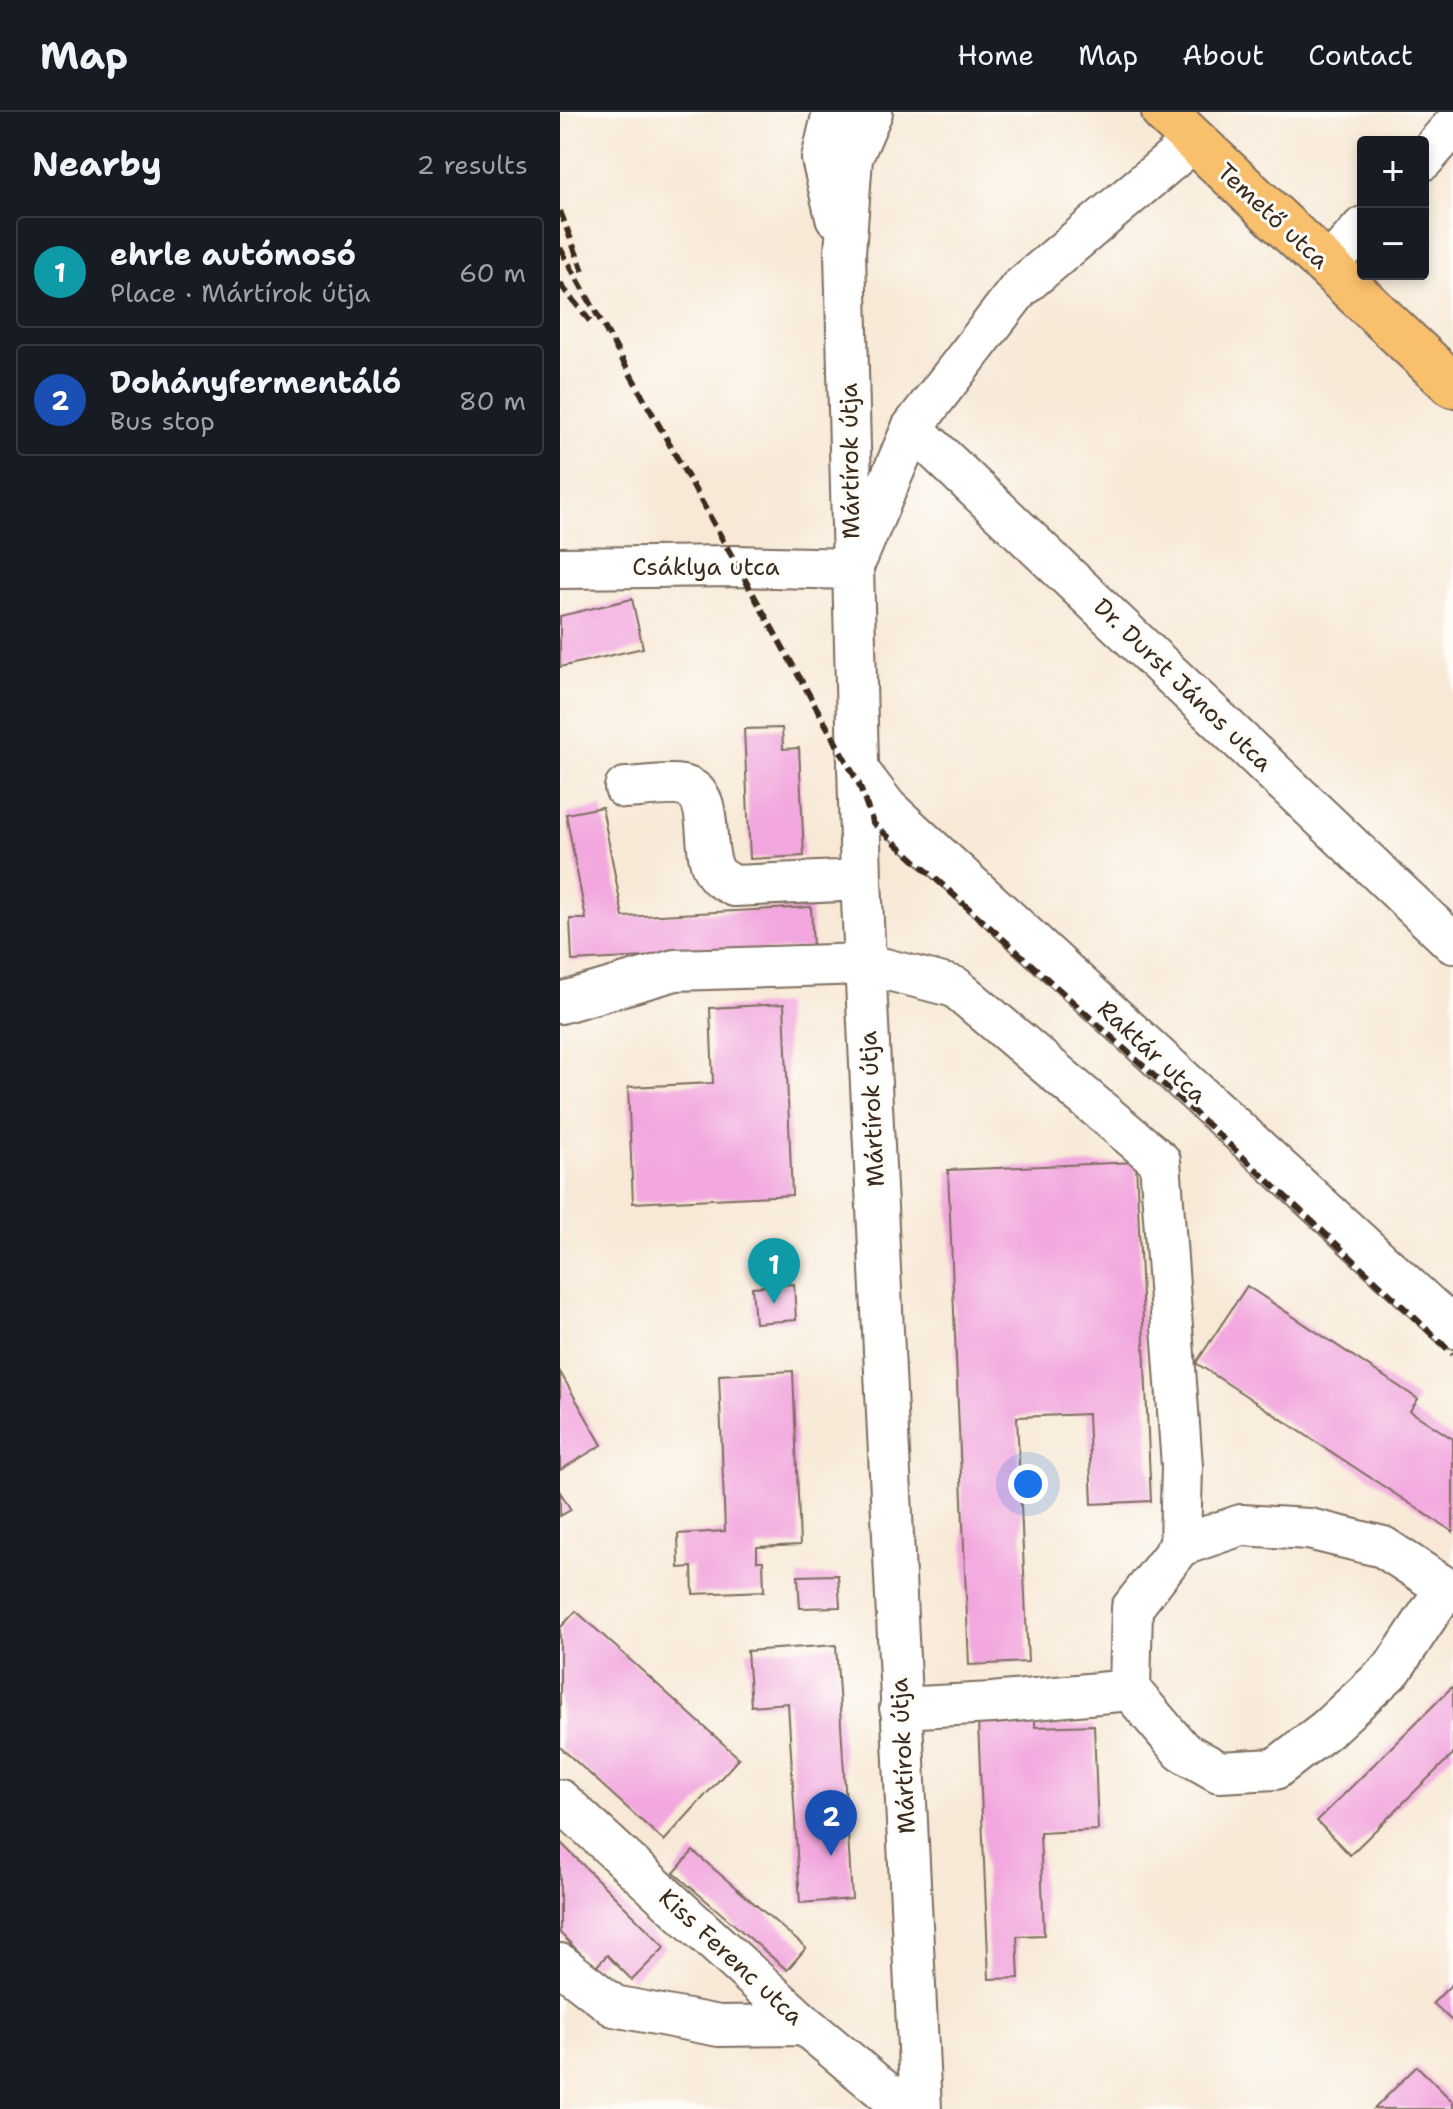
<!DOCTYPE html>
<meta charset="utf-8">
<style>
body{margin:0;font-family:"Shantell Sans",sans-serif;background:#242831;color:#f1f3f6}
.controls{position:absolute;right:24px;top:24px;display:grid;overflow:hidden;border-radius:8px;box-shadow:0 4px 12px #0003}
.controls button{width:72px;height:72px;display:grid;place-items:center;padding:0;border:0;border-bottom:2px solid #363941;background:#171b24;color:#f1f3f6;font:40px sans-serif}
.you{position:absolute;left:468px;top:1372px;width:28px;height:28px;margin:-20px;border:6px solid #fff;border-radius:50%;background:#1a73e8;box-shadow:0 0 0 12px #1a73e833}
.badge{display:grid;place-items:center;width:52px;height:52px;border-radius:50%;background:#d1495b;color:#fff;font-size:26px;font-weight:700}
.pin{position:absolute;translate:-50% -66px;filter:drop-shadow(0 2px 4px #0008)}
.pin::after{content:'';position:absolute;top:42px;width:28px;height:24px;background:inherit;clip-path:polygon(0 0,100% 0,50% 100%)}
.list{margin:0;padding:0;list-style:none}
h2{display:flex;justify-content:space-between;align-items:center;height:104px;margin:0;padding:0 32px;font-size:34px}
h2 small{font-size:26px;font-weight:400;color:#9ea1a6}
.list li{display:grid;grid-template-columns:52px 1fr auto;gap:24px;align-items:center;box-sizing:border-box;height:112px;margin:0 16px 16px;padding:0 16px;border:2px solid #363941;border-radius:8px}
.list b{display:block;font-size:30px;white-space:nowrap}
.list p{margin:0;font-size:26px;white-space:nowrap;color:#9ea1a6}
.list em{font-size:26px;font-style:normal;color:#9ea1a6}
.map{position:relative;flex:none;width:893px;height:1997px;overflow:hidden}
header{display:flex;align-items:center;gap:48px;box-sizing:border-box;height:112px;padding:0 40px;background:#171b24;border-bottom:2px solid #363941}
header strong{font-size:38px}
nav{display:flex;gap:44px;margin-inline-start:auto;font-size:28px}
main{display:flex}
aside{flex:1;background:#171b24}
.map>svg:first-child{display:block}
</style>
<header>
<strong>Map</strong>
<nav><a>Home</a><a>Map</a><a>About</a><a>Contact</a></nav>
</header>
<main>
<aside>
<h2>Nearby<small>2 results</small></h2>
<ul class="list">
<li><span class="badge" style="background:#0f9aa8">1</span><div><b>ehrle autómosó</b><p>Place · Mártírok útja</p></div><em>60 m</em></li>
<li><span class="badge" style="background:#1a4fb4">2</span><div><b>Dohányfermentáló</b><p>Bus stop</p></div><em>80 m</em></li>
</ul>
</aside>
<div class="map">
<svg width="893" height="1997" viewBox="0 0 893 1997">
<rect width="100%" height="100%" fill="#fdfcf7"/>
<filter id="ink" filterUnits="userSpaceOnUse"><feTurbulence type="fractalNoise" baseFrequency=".0125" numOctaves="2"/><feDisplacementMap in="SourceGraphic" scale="16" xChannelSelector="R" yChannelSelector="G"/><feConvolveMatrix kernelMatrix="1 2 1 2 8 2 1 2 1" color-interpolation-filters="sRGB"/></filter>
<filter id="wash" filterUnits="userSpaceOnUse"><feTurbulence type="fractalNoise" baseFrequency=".006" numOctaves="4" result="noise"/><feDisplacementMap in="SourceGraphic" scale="32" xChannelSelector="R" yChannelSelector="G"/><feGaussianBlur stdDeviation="1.8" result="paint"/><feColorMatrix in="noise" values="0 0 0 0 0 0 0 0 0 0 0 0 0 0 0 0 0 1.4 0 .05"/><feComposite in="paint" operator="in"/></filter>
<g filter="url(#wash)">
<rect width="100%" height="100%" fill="#f8e9d7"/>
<g id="blocks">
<!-- building -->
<path fill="#f2a8de" d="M72,487L83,536L0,555V504Z
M222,616L223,637L239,636L244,744L190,747L184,617Z
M42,695L63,805L251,795L253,836L12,849L10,807H26L6,702Z
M224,892L232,1083L73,1091L68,975L153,971L150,896Z
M576,1050L591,1389L532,1392L528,1302L457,1305L468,1550L409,1553L388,1058Z
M234,1172L236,1208L195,1211L192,1175Z
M687,1174L858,1287L850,1299L893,1327V1420L636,1251Z
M233,1259L240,1433L197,1435V1449H203L204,1479L133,1482L132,1455L119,1456L118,1422L165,1419L159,1263Z
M0,1260L42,1333L0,1358Z
M0,1380L11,1398L0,1404Z
M278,1463L280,1495L240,1496L238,1464Z
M16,1499L179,1646L104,1729L0,1635V1516Z
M276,1533L292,1787L240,1791L228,1591L191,1594L187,1539Z
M893,1574V1642L790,1743L757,1709Z
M475,1607V1615L534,1613L538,1718L480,1721L484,1823L457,1824L459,1866L429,1867L418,1610Z
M0,1730L105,1835L72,1868L47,1843L35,1856L0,1821Z
M133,1739L246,1836L227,1858L114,1761Z
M893,1871V1910L873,1891Z
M857,1954L893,1990V1997H814Z"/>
</g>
</g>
<g filter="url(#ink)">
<use href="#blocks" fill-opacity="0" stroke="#7d6d5f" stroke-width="2"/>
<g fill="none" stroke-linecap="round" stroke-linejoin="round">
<!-- minor casing -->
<g stroke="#7d6d5f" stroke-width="44">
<path id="minor" d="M273,0L262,47L276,105
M312,0L292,46L285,140L301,768L361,1997
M863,48L893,14
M768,154L803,115
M352,316L893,831
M297,446L352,316L459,177L633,30
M0,456L176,454L293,457
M298,658L327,696L893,1216
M65,676C81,676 115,669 129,676C157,689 138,742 158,764C162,768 170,771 174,774L301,768
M0,891L115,858L305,852L395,875L600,1049L622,1354L620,1434
M681,1413L749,1417L823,1435L886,1476L833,1556L767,1617L715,1657L659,1660L622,1639L570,1578L572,1496L620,1434Z
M340,1596L432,1591L570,1578
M0,1688L245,1913L346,1997
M0,1852L54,1894L159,1914L245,1913"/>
</g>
<!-- major casing -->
<g stroke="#7d6d5f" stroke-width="48">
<path id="major" d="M604,0L893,273"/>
</g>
<!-- minor -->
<use href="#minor" stroke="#fff" stroke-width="40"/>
<!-- major -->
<use href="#major" stroke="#f8bf6c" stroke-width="44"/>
<!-- rail -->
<path stroke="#3b2a1e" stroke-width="6" stroke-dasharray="12 6" stroke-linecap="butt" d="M0,99L23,159
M0,136L299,672L313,711C509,885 703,1061 893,1242
M0,172L33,213"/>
</g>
</g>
<g text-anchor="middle" stroke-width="6" stroke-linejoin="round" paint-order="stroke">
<!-- street labels -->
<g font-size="24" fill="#3b2a1e" stroke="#fdfcf7">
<text transform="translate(713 104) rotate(43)" y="8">Temető utca</text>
<text transform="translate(290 349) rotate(-91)" y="8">Mártírok útja</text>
<text x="146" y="463">Csáklya utca</text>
<text transform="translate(623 573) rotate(44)" y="8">Dr. Durst János utca</text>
<text transform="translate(592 940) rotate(43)" y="8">Raktár utca</text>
<text transform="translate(312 997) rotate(-93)" y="8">Mártírok útja</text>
<text transform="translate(343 1644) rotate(-93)" y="8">Mártírok útja</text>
<text transform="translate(171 1845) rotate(43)" y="8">Kiss Ferenc utca</text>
</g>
</g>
</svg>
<div class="controls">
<button>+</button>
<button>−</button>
</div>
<div class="you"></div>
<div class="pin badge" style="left:214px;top:1192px;background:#0f9aa8">1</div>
<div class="pin badge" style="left:271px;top:1744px;background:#1a4fb4">2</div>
</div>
</main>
